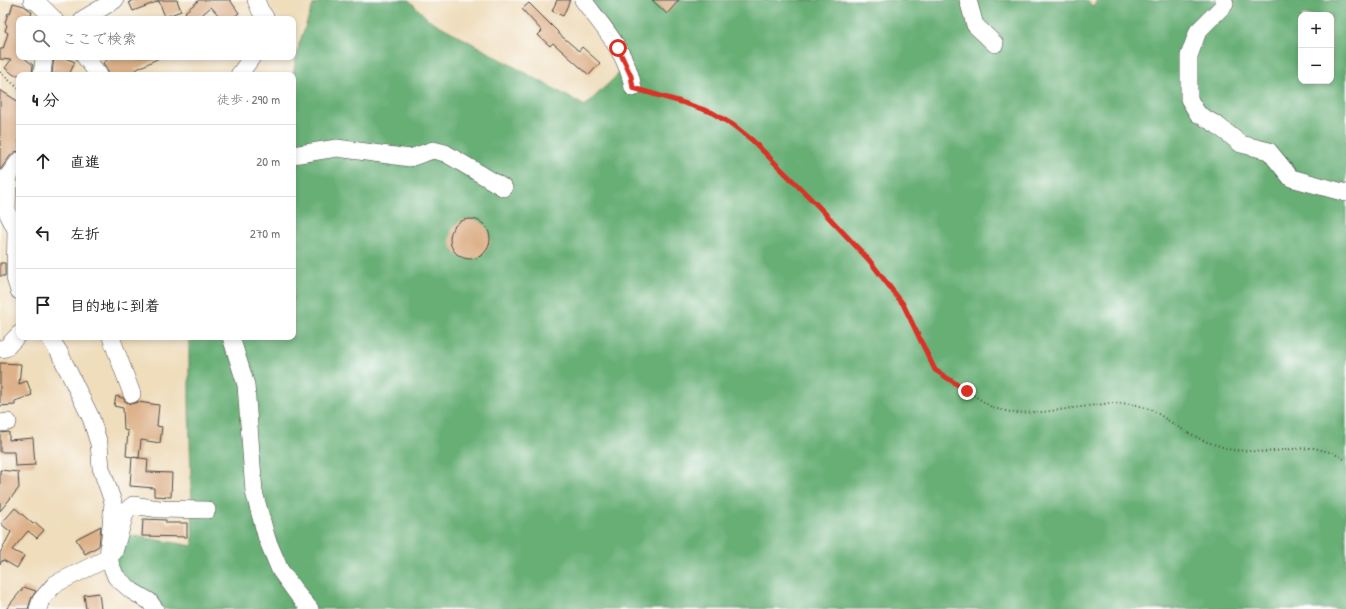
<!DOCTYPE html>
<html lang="ja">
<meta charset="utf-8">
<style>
body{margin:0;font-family:"Patrick Hand","Klee One",sans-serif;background:#f6f6f6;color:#222}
.controls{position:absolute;right:12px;top:12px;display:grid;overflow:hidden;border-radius:8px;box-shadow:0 2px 6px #0003}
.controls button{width:36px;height:36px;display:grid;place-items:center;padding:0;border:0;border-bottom:1px solid #e0e0e0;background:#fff;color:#222;font:20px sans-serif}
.stop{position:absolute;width:12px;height:12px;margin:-9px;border:3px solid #d93025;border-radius:50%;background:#fff}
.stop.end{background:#d93025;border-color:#fff;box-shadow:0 1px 4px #0008}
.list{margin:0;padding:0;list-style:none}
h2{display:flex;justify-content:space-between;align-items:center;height:52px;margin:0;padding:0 16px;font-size:17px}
h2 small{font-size:13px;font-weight:400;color:#767676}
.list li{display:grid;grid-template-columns:26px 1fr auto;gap:12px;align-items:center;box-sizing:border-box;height:72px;padding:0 16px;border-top:1px solid #e0e0e0}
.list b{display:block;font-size:15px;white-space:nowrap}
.list em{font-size:13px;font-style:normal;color:#767676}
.icon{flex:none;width:22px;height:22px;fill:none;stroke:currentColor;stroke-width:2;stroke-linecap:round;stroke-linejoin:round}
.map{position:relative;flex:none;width:1346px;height:609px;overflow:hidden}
.search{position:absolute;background:#fff;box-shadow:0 2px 6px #0003;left:16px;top:16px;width:280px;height:44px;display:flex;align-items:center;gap:10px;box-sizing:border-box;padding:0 14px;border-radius:8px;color:#767676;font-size:15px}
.panel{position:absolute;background:#fff;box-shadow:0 2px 6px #0003;left:16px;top:72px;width:280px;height:268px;border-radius:8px}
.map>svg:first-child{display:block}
</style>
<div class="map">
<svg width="1346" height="609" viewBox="0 0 1346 609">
<rect width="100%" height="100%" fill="#fff"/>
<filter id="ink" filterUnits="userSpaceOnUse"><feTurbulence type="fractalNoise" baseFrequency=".025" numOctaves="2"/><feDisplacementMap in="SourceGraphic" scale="8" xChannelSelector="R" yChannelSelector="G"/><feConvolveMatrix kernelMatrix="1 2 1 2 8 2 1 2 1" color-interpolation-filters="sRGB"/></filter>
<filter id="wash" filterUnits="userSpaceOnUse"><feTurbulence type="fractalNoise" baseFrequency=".012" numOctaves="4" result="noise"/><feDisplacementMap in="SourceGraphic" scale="16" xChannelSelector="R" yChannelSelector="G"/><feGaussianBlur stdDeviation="0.9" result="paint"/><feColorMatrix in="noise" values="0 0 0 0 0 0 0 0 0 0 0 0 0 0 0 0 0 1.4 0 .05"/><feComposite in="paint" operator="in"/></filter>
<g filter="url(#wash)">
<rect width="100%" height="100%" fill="#efddbc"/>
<!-- forest -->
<path fill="#67af76" stroke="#496d50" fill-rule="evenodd" d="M324,0H409L428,19L585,106L631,62L582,0H1086L1093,6L1097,0H1346V609H158L113,564L124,534L193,546L189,406V337H293V75L299,44L313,5ZM1301,15H1331V81H1301Z"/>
<g id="blocks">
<!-- building -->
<path fill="#ddb189" d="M135,0H177L181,11L165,17L159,1L133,11L129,2Z
M199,0H230L239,13L231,19H222L211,7L197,19H191L185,12Z
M557,0H570L563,16L552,11Z
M652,0H679L667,14Z
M13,3L24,6L32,12L30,19H19V57H23L33,65L32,75H14L5,68L11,60L0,59V49H3L8,33L5,31L7,25L5,23L8,13L10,14Z
M529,3L558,32V33L579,51L582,47L600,63L589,75L553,43L550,46L538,35L542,31L522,9Z
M54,57H63L75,62L69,75L52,74Z
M111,57H161L135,70L138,75H109L107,69L103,63Z
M0,90L19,102V151L15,152L11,155L0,170Z
M450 239a20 20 0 1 1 40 0a20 20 0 1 1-40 0Z
M0,263H5V276H0Z
M0,363L21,364L19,384L27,381L32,395L15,401V405L0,406Z
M116,396L123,398L125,401L130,404L138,402L159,405L157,426L162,427L160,443L141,440L139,458L126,456L128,431L124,430L123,408L114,406Z
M9,432V440L33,438L35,465L15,466L14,452H0V433Z
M132,457L148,459L147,472L172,473L171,497L154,496V488L130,486Z
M0,470L18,472L19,488L0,511Z
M15,508L33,524L35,522L44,530L37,538L28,531L12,550L24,556L17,568L3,560L0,564V553L11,532L1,524Z
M143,519L166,520V523H187V537L142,536Z
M101,526L99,546L85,554L76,539Z
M24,587L36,591L32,597L28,609H6Z
M99,593L101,609H86L84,595Z"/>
</g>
</g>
<g filter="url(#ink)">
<use href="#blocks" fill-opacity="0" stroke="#484641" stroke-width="1"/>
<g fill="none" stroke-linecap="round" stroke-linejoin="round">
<!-- minor casing -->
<g stroke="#484641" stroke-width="18">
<path id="minor" d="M32,0L38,3L54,19
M256,0L260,10L265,17V19
M583,0C603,27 628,54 633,88
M968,0L975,25L995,44
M1224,0L1225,4L1198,31L1189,56V99L1198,114L1217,125L1241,144L1269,151L1291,178L1346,193
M83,19L115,0
M85,57L99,75
M42,75L44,57
M239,75L252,57
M293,155L337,148L410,158L433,150L445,153L504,188
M19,161L8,176L7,212L16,230L15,278L19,291
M49,337L59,352L91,418L99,444L101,468L113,502L108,558L116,577L132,591L149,601L155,609
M111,337L132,394
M231,337L246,385L254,492L267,539L280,570L298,595L310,609
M0,349L6,348L19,334
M0,423L8,422
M38,609L41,600L55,584L108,558L114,552L126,511L133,505L159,509L207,510"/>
</g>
<!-- path -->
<path stroke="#484641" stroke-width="2" stroke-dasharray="1 3" stroke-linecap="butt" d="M0,72L19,89
M646,92L681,102L711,112L733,125L752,141L819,207L869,260L903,304L935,370L993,408L1015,413L1043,412L1111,403L1134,404L1152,410L1183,430L1204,441L1232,450L1265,452L1292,449L1314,448L1333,453L1346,460"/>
<!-- minor -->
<use href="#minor" stroke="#fff" stroke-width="17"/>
</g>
</g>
<g fill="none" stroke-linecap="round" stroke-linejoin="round" filter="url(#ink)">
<!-- route -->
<path stroke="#d93025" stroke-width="5" d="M618,48L631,76L633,88L681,102L711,112L733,125L752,140L819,207L869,260L903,304L935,370L967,391"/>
</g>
</svg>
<div class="controls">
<button>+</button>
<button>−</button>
</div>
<div class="stop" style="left:618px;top:48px"></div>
<div class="stop end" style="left:967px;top:391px"></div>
<div class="search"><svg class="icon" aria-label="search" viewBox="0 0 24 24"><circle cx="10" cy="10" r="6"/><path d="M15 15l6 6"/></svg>ここで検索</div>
<section class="panel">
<h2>4 分<small>徒歩 · 290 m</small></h2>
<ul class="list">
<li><svg class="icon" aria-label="ahead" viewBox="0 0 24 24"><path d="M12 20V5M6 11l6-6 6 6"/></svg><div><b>直進</b></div><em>20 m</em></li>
<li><svg class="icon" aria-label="left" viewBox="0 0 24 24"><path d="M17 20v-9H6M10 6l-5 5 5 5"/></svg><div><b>左折</b></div><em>270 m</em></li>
<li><svg class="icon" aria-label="arrive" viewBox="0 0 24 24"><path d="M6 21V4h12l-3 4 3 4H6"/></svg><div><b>目的地に到着</b></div></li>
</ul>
</section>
</div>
